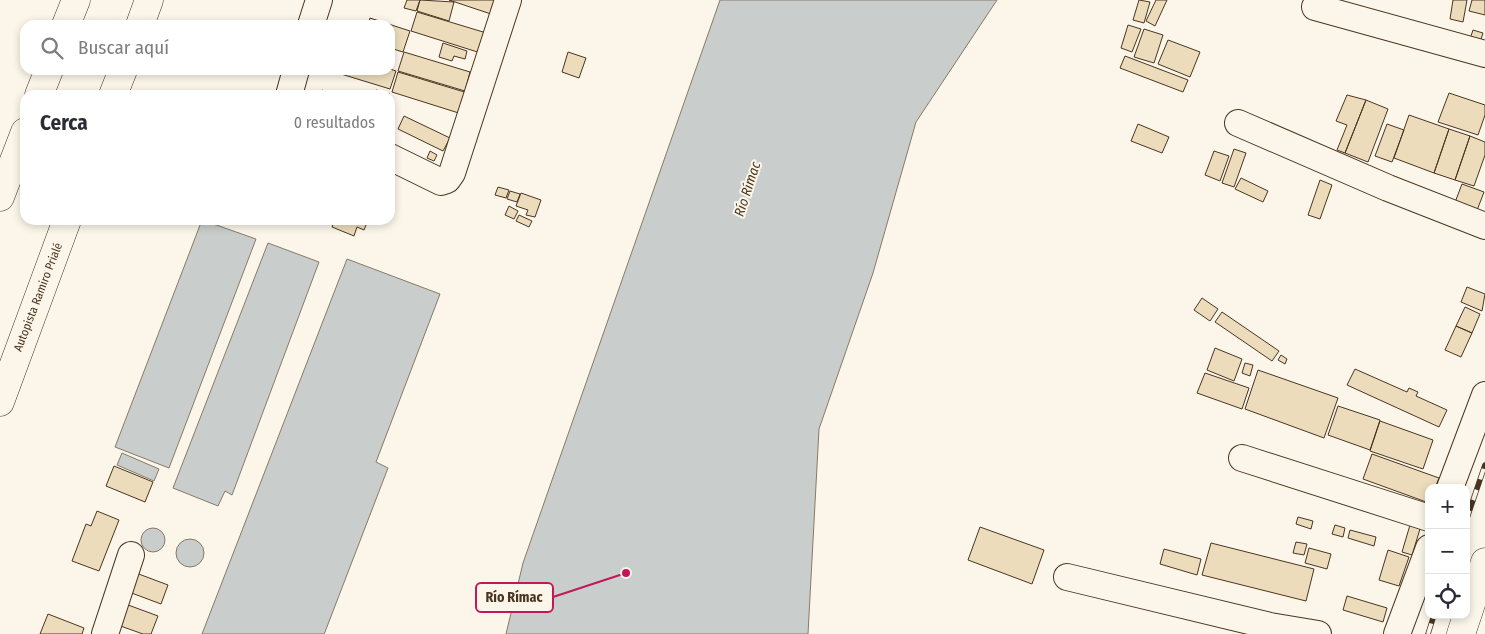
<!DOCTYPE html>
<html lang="es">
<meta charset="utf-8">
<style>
body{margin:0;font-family:"Fira Sans Condensed",sans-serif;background:#f2f2f3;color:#2b2b33}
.controls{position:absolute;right:15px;bottom:15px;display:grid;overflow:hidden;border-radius:10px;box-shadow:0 2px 8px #0003}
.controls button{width:45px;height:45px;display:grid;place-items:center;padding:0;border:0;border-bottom:1px solid #e1e1e2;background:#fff;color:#2b2b33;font:25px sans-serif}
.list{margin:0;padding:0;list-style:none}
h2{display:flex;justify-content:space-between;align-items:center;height:65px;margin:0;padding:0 20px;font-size:21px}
h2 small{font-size:16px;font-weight:400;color:#7c7c81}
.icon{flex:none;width:28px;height:28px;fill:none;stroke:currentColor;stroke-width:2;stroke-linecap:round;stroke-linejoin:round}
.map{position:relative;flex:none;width:1485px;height:634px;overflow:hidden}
.search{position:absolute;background:#fff;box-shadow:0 2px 8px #0003;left:20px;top:20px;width:375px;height:55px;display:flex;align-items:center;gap:12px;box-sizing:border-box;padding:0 18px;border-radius:15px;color:#7c7c81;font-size:19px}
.panel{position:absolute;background:#fff;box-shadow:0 2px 8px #0003;left:20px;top:90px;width:375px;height:135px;border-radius:15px}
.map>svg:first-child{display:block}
</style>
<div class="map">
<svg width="1485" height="634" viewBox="0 0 1485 634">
<rect width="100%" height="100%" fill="#fbf6e9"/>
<!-- water -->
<path fill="#c9cecd" stroke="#887966" d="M720,0H997L916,122L873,273L819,429L808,634H506L523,563Z
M202,220L256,239L169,468L115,447Z
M268,243L319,262L232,495L225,491L218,506L173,488Z
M347,259L440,294L376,462L388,468L325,632L324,634H202Z
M122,453L159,469L154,481L117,465Z
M141 540a12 12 0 1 1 24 0a12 12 0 1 1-24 0Z
M176 553a14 14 0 1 1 28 0a14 14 0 1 1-28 0Z"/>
<!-- building -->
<path fill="#ecdcbc" stroke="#4a3520" d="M407,0H420L416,11L404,8Z
M420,0L454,2L449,21L417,11Z
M449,0H502L497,16Z
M1139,0L1150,2L1144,23L1133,20Z
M1156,0H1167L1155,26L1146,21Z
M1453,0H1467L1463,22L1450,19Z
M1472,0H1485V15L1469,11Z
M417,12L493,35L487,55L411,31Z
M370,18L410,31L403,52L390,48V25H368Z
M1128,25L1141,29L1132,52L1121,48Z
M1144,29L1163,35L1154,63L1134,57Z
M1473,30L1483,33L1479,46L1469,42Z
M1168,40L1200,52L1190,77L1158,64Z
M443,43L467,51L465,59L454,56L452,61L439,57Z
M404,52L470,72L465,91L398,71Z
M568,52L586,58L579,78L562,72Z
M1125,56L1188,80L1183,92L1120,68Z
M390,69L396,71L390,89L328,70Z
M398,72L471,94L465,115L392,92Z
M322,90L337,95H321Z
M376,90L390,94L389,95H375Z
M1449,93L1485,105V115L1478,135L1438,122Z
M1347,95L1366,100L1345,153L1337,150L1347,125L1336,121Z
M1366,100L1388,109L1368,162L1345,153Z
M1409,115L1449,129L1434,173L1394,158Z
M404,116L450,138L443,151L398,129Z
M1138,124L1169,137L1162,153L1131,141Z
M1387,124L1404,130L1392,162L1375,156Z
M1449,129L1470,136L1455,180L1434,173Z
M1470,136L1485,142V155L1474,186L1455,180Z
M1234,149L1246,153L1234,187L1222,183Z
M430,151L437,155L434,161L427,158Z
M1214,151L1229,156L1220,181L1205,175Z
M1241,178L1268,191L1263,202L1235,189Z
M1320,180L1332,185L1320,219L1308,215Z
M1462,184L1484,192L1476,213L1454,205Z
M498,187L509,190L506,198L495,195Z
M510,191L520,194L517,202L507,199Z
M521,193L541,200L535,217L526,215L528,210L516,206Z
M509,206L518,211L514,219L505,215Z
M519,215L532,221L529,227L516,221Z
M335,220H368L364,230L357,227L354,236L332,227Z
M1467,287L1485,294L1482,311L1461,302Z
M1202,298L1218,309L1210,321L1194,310Z
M1465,307L1480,314L1472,333L1456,326Z
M1222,312L1279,351L1272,361L1215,322Z
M1456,326L1472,333L1461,357L1445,350Z
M1215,348L1242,359L1234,381L1207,370Z
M1281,355L1287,359L1285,364L1278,360Z
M1245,363L1253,365L1250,376L1242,373Z
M1355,369L1407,392L1409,388L1418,392L1416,396L1447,410L1439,427L1347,385Z
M1258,370L1338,398L1324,438L1245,409Z
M1205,373L1249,388L1242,409L1197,393Z
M1338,406L1380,420L1370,450L1328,435Z
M1380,421L1433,440L1423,469L1370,451Z
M1372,454L1439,478L1435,488H1429V503L1363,479Z
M114,466L153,482L145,502L106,486Z
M97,511L119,520L99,571L72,561L86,524L91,526Z
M1298,517L1313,521L1311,529L1296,524Z
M1335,525L1345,528L1343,537L1332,534Z
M1410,525L1420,529L1412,555L1402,552Z
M980,527L1044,550L1032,584L968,560Z
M1350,530L1376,537L1374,546L1348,538Z
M1296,542L1307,544L1304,555L1293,553Z
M1211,543L1314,569L1306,601L1202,575Z
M1309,548L1331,554L1327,569L1305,563Z
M1164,549L1201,559L1197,575L1160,564Z
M1388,550L1409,557L1399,586L1379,580Z
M136,573L168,585L161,604L129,592Z
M1347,596L1387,608L1383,622L1343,610Z
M120,602L158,616L151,634H143L112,623Z
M48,614L84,628L82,634H40Z"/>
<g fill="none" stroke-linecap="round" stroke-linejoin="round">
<!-- minor casing -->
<g stroke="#4a3520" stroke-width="28">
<path id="minor" d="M1315,7L1485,54
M311,25L319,0
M289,95L296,70
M1238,123L1388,188L1485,226
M390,157L441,182L447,180L452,173L508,0
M1242,458L1429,518
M1450,488L1485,395
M1067,577L1270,626L1318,634
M105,634L131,555
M1397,634L1429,548"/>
</g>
<!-- highway casing -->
<g stroke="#4a3520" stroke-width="29">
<path id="highway" d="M66,25L76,0
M140,25L149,0
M39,95L49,70
M113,95L123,70
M0,197L25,132
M0,402L67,220
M1461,634L1485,562"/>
</g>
<!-- minor -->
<use href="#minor" stroke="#fbf6e9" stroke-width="26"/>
<!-- highway -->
<use href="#highway" stroke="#fbf6e9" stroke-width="28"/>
<!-- rail casing -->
<g stroke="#4a3520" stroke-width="5.5">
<path id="rail" d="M1466,521L1485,465
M1428,634L1434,615"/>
</g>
<!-- rail -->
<use href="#rail" stroke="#fbf6e9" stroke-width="4" stroke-dasharray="11" stroke-linecap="butt"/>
</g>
<g text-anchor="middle" stroke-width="4" stroke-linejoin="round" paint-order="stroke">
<!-- street labels -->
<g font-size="12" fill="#4a3520" stroke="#fbf6e9">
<text transform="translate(38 297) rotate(-69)" y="4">Autopista Ramiro Prialé</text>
</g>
<!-- water labels -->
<g font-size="14" font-style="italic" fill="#4a3520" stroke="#fbf6e9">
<text transform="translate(747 189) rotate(-72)" y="5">Río Rímac</text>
</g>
</g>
<!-- callouts -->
<path fill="none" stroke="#c2185b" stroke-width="2" d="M626 573L553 597"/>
<circle fill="#c2185b" stroke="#fbf6e9" stroke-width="2" cx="626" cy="573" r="5"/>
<rect fill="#fbf6e9" stroke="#c2185b" stroke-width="2" x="476" y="583" width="77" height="29" rx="5"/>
<g font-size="14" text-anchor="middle" font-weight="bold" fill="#4a3520">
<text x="514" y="602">Río Rímac</text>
</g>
</svg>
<div class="controls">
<button>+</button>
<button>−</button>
<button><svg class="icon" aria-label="locate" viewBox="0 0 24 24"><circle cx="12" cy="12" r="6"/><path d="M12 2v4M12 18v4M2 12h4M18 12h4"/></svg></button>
</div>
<div class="search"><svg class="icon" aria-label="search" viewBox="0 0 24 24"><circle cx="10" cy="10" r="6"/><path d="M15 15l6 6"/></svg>Buscar aquí</div>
<section class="panel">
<h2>Cerca<small>0 resultados</small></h2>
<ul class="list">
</ul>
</section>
</div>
